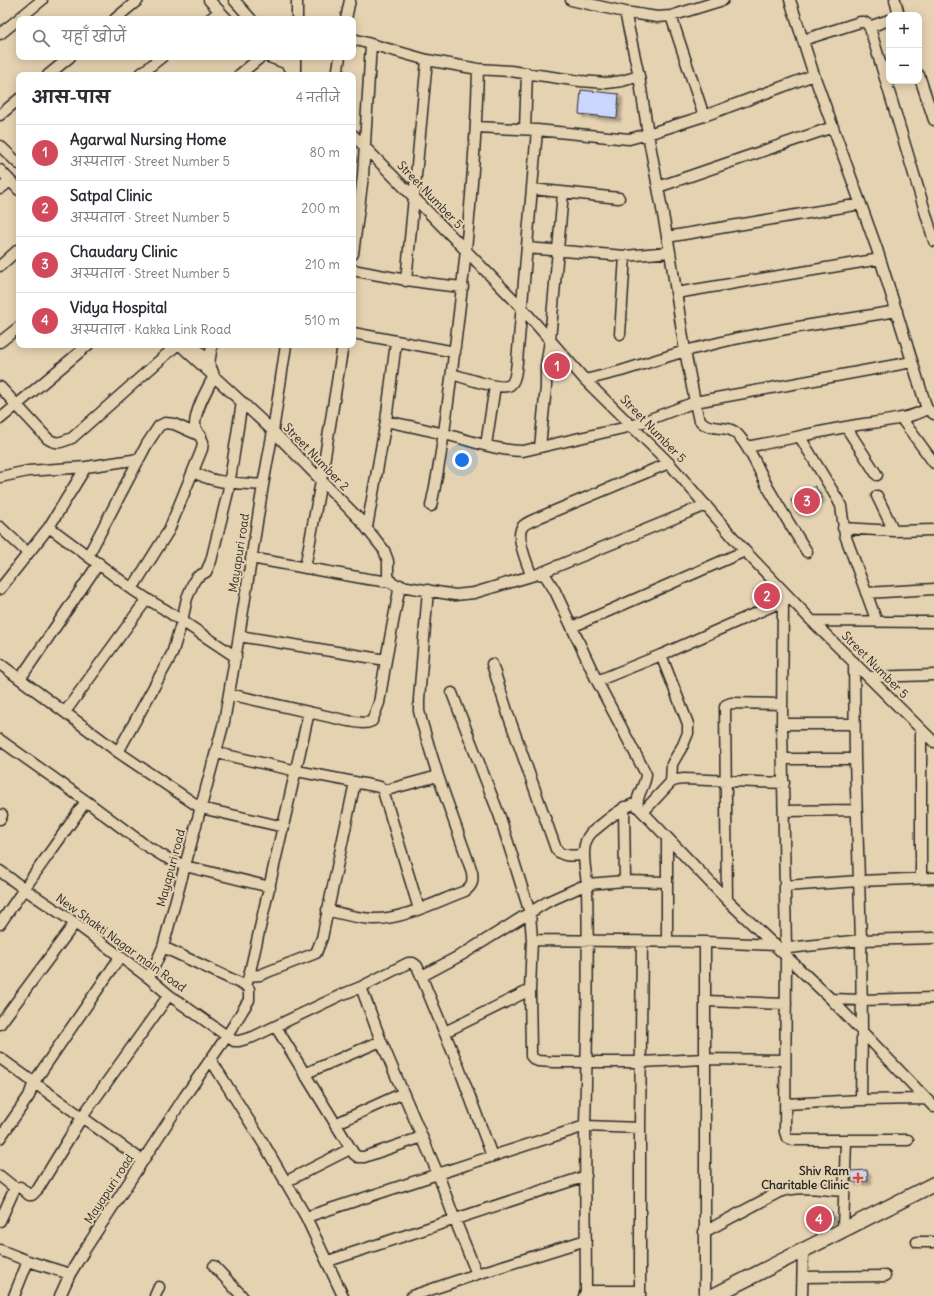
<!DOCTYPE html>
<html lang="hi">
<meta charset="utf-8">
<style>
body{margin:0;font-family:Delius,"Playpen Sans Deva",sans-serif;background:#f7f7f7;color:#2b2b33}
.controls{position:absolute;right:12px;top:12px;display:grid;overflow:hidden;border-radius:8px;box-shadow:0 2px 10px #0003}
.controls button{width:36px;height:36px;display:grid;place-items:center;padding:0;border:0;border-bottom:1px solid #e1e1e2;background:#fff;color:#2b2b33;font:20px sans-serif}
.you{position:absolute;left:462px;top:460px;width:14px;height:14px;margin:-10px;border:3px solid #fff;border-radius:50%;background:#1a73e8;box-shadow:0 0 0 6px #1a73e833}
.badge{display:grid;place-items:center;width:26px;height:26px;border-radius:50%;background:#d1495b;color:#fff;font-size:13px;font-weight:700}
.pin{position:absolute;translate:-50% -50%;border:2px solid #fff;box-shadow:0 1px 4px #0006}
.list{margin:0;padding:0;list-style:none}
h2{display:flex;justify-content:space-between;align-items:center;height:52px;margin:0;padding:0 16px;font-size:17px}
h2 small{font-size:13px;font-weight:400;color:#7c7c81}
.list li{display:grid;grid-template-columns:26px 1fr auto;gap:12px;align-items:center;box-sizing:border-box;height:56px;padding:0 16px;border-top:1px solid #e1e1e2}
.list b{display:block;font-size:15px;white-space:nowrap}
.list p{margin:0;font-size:13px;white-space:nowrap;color:#7c7c81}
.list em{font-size:13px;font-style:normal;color:#7c7c81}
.icon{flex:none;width:22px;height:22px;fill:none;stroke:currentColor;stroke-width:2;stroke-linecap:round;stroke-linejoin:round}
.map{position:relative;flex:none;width:934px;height:1296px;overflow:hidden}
.search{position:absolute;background:#fff;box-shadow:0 2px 10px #0003;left:16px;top:16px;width:340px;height:44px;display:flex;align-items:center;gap:10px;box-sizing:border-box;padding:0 14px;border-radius:8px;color:#7c7c81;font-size:15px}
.panel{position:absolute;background:#fff;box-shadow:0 2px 10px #0003;left:16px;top:72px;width:340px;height:276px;border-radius:8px}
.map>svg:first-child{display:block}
</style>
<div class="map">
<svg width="934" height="1296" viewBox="0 0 934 1296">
<defs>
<filter id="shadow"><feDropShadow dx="3.5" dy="3.5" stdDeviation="1" flood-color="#0004"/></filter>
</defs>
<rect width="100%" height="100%" fill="#e5d2b0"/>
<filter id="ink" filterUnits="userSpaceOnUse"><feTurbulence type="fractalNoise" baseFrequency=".025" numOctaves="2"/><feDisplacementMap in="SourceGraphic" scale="8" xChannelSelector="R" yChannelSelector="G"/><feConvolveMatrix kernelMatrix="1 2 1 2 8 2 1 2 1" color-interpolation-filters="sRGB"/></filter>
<g filter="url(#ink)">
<!-- building -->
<path fill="#cad6fd" stroke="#2b2b2b" filter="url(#shadow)" d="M581,90L619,94L617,118L579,114Z
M554,360H560V364H565V370H560V373H554Z
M815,486L822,498L797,512L791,500Z
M765,584L768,589L774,586L780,597L763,606L754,590Z
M867,1170L868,1181L852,1182L851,1171Z
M813,1205L825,1207L824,1213L832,1212L833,1220L813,1226Z"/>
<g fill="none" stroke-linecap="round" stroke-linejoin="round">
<!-- street casing -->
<g stroke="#2b2b2b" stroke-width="13">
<path id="street" d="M209,0L227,19
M234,0L251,19
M571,0L625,12L657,17L671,16L723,0
M790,0L814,75L877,249L927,409L934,414
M895,0L899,15
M625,12L639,76L648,134L670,252L685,351L698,417C706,434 727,422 738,435C750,448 759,470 767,486C780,508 793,530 807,552
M671,16L704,116
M115,19L138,0
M210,19L220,11
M297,19V0
M346,19L350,0
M869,27L889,20
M0,34L42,0
M353,39L427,60L478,69L510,71L580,81L607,83L622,81L639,76
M803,40L860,22H864L869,25L934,241
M269,57L285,63
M281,57L285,63L296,75
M48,75L70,57
M139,75L162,57
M239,75L261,57
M295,75V57
M337,75L340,57
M919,75L934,120
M0,115L19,99
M477,127L537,130L629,139L648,134L704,116L814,75
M525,129L527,73
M353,135L522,308L585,380L669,463L745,551L812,621L934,742
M0,146L19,164
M0,170L19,190
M658,187L833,127
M0,189L10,181
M532,189L619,198
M667,237L861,204
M527,248L625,256L670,252
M353,254L363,176L371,44
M0,266L19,249
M353,270C389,277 425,284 463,287
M406,281L427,60
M676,293L880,259
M353,333L455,352
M620,334L625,256
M0,342L19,327
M180,345L273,431L360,520L384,550L388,561V576L391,582L395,585L455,595L474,593L538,574L545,575L555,591L597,681L646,774C646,786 635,795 638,807L727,900L831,999L934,1107
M209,364L212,345
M452,374C463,377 501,391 510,385C516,381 516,368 517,362L537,130
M585,380L621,371L685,351L734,339L786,329L897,311
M0,387L48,439C58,445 61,442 72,438L177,345
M901,418L934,463
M0,419L88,345
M386,421C405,425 425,429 444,434C470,440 496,451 523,451L632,426L695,402L912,362
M846,427L877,475
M800,437L838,500L841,506L845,535L877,622
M486,445L495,386
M540,447L546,387V366L550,340L563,193
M747,447C780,441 813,433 846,427C871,422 906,421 927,409
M193,471C211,484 241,483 263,485
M0,477L28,471L86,467L139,459
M877,496L894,531
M431,506C443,451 449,394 456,338C467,249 476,159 478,69
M0,527L28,553
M49,527L132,589L147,599L164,609L236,657
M367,527L386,421L396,342
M843,528L894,531L934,530
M88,556L147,444L159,426L165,423L174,424L201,436
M251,558L368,579L391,582
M305,568L321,481L343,345
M538,574L706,505
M531,575C528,564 514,536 523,526C527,522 534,520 540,517L669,463
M0,589L49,527L86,467
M132,589L169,530L202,449L203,442C201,437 196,432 195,425C195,410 207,389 214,376C211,363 202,354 193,345
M866,593L934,589
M783,601L782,724L786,949
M812,621L934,622
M572,627L745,551
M239,636L386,660
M661,655L685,716L688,724V733L683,745L672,764L671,782
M854,662L855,759L861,940L862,1032L861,1100
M0,664L118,752L201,808L284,827
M492,664L509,717L556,849C562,858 574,855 584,855
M869,677L934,675
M20,679L99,563
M597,681L661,655L788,599
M452,693L500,817L530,913L532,940L530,990L531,1051V1056L534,1059L538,1061L553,1062H641L705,1059L785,1060
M229,694L348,721C357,722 364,725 372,721L379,703L386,660L400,585
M65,712L147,599
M782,724H854
M921,729V878
M0,740L86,801L145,845L163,856L185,866L270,887
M118,752L172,654L182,621L187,598L194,581L197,577L206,572L211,561L228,492L242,402
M217,753L297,771L380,787L383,791L419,909
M784,759H855
M383,791L438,776
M624,807L625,881
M784,811L856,810
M643,812L671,782L676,780L684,779L784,783
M0,819L2,815
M0,871L23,888L75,923L149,978L169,995L234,1041H239L253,1037L341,995L361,987L381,1041L438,1174L455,1220L477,1274
M785,886L859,881L934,878
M727,900L725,707L726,705L731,703L782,704
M327,910C342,914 359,919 375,919C404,919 438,901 465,891C473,885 473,881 472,872L438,776L422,723L419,711V699L428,590
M0,924C28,882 58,842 86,801
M532,940L705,942L776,945
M667,942V839
M780,949L861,940L934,938
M786,955L785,1132L787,1138L793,1140H908
M249,976L260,975L270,971L316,953L322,938L355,782
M422,976L463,954L547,902L587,884L625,881L667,882
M149,978L163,947
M246,986L249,976L309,712
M361,987L408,963H413L417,966L458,1065L492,1156
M831,999L862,1000L934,998
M705,1001L786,1004
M0,1024L75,923
M276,1027L354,1154L358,1157H364L422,1137
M445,1032L530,990
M0,1058L143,1161
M211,1060L265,1146L306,1217L343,1296
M304,1074L381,1041
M786,1104L861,1100L926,1099
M335,1124L403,1093
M0,1138L29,1096L34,1082L120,957
M0,1176L15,1188
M285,1182L350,1149
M306,1217L585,1126C587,1047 589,968 587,888C587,871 578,847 591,833C606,821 619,808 637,803
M0,1221L15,1188L20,1187L29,1195H32L38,1189L82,1117L169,995
M843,1229L846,1141
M704,1232L779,1192C800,1185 823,1190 844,1191
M917,1242H934
M0,1250L28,1261L70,1274
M328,1261L586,1176
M214,1266L242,1296
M803,1277L885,1276
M586,1291H640
M14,1296L28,1261
M60,1296L70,1274L84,1251L185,1096L227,1036L249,1000V989L246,986L163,947L224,722L239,636L263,485L273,431L286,345
M155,1296L159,1287
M412,1296L477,1274L586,1240
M584,1296L586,1291L585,1126L640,1128
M640,1296V1128L642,942
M705,1296V942
M802,1296L803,1250"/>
</g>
<!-- secondary casing -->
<g stroke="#2b2b2b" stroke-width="17">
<path id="secondary" d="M713,1296L934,1184"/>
</g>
<!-- street -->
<use href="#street" stroke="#e5d2b0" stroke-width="10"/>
<!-- secondary -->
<use href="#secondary" stroke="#e5d2b0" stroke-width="14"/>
</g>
</g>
<!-- markers -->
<path fill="#d1495b" stroke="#e5d2b0" stroke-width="1.5" d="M856 1172h4v4h4v4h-4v4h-4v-4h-4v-4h4z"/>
<g text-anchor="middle" stroke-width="4" stroke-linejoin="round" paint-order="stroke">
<!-- street labels -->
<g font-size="12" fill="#2b2b2b" stroke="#e5d2b0">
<text transform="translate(430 195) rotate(46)" y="4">Street Number 5</text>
<text transform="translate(653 429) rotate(46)" y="4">Street Number 5</text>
<text transform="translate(316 457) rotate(46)" y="4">Street Number 2</text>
<text transform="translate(239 553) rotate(-81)" y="4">Mayapuri road</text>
<text transform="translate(875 665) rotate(45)" y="4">Street Number 5</text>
<text transform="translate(171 868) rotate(-75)" y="4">Mayapuri road</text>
<text transform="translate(121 943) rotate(36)" y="4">New Shakti Nagar main Road</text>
<text transform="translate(109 1189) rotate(-57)" y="4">Mayapuri road</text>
</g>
<!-- poi labels -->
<g font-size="12" font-weight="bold" fill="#2b2b2b" stroke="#e5d2b0" text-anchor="end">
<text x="849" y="1175">Shiv Ram<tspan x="849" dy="14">Charitable Clinic</tspan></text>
</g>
</g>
</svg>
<div class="controls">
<button>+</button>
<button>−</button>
</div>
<div class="you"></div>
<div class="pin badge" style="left:557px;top:366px">1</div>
<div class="pin badge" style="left:767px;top:596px">2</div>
<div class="pin badge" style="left:807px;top:501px">3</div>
<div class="pin badge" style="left:819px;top:1219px">4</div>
<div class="search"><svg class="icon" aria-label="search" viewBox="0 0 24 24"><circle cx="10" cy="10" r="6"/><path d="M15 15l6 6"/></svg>यहाँ खोजें</div>
<section class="panel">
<h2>आस-पास<small>4 नतीजे</small></h2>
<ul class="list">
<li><span class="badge">1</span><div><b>Agarwal Nursing Home</b><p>अस्पताल · Street Number 5</p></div><em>80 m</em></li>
<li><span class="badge">2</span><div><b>Satpal Clinic</b><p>अस्पताल · Street Number 5</p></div><em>200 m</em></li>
<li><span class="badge">3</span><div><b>Chaudary Clinic</b><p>अस्पताल · Street Number 5</p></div><em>210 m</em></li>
<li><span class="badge">4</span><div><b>Vidya Hospital</b><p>अस्पताल · Kakka Link Road</p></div><em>510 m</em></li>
</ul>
</section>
</div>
